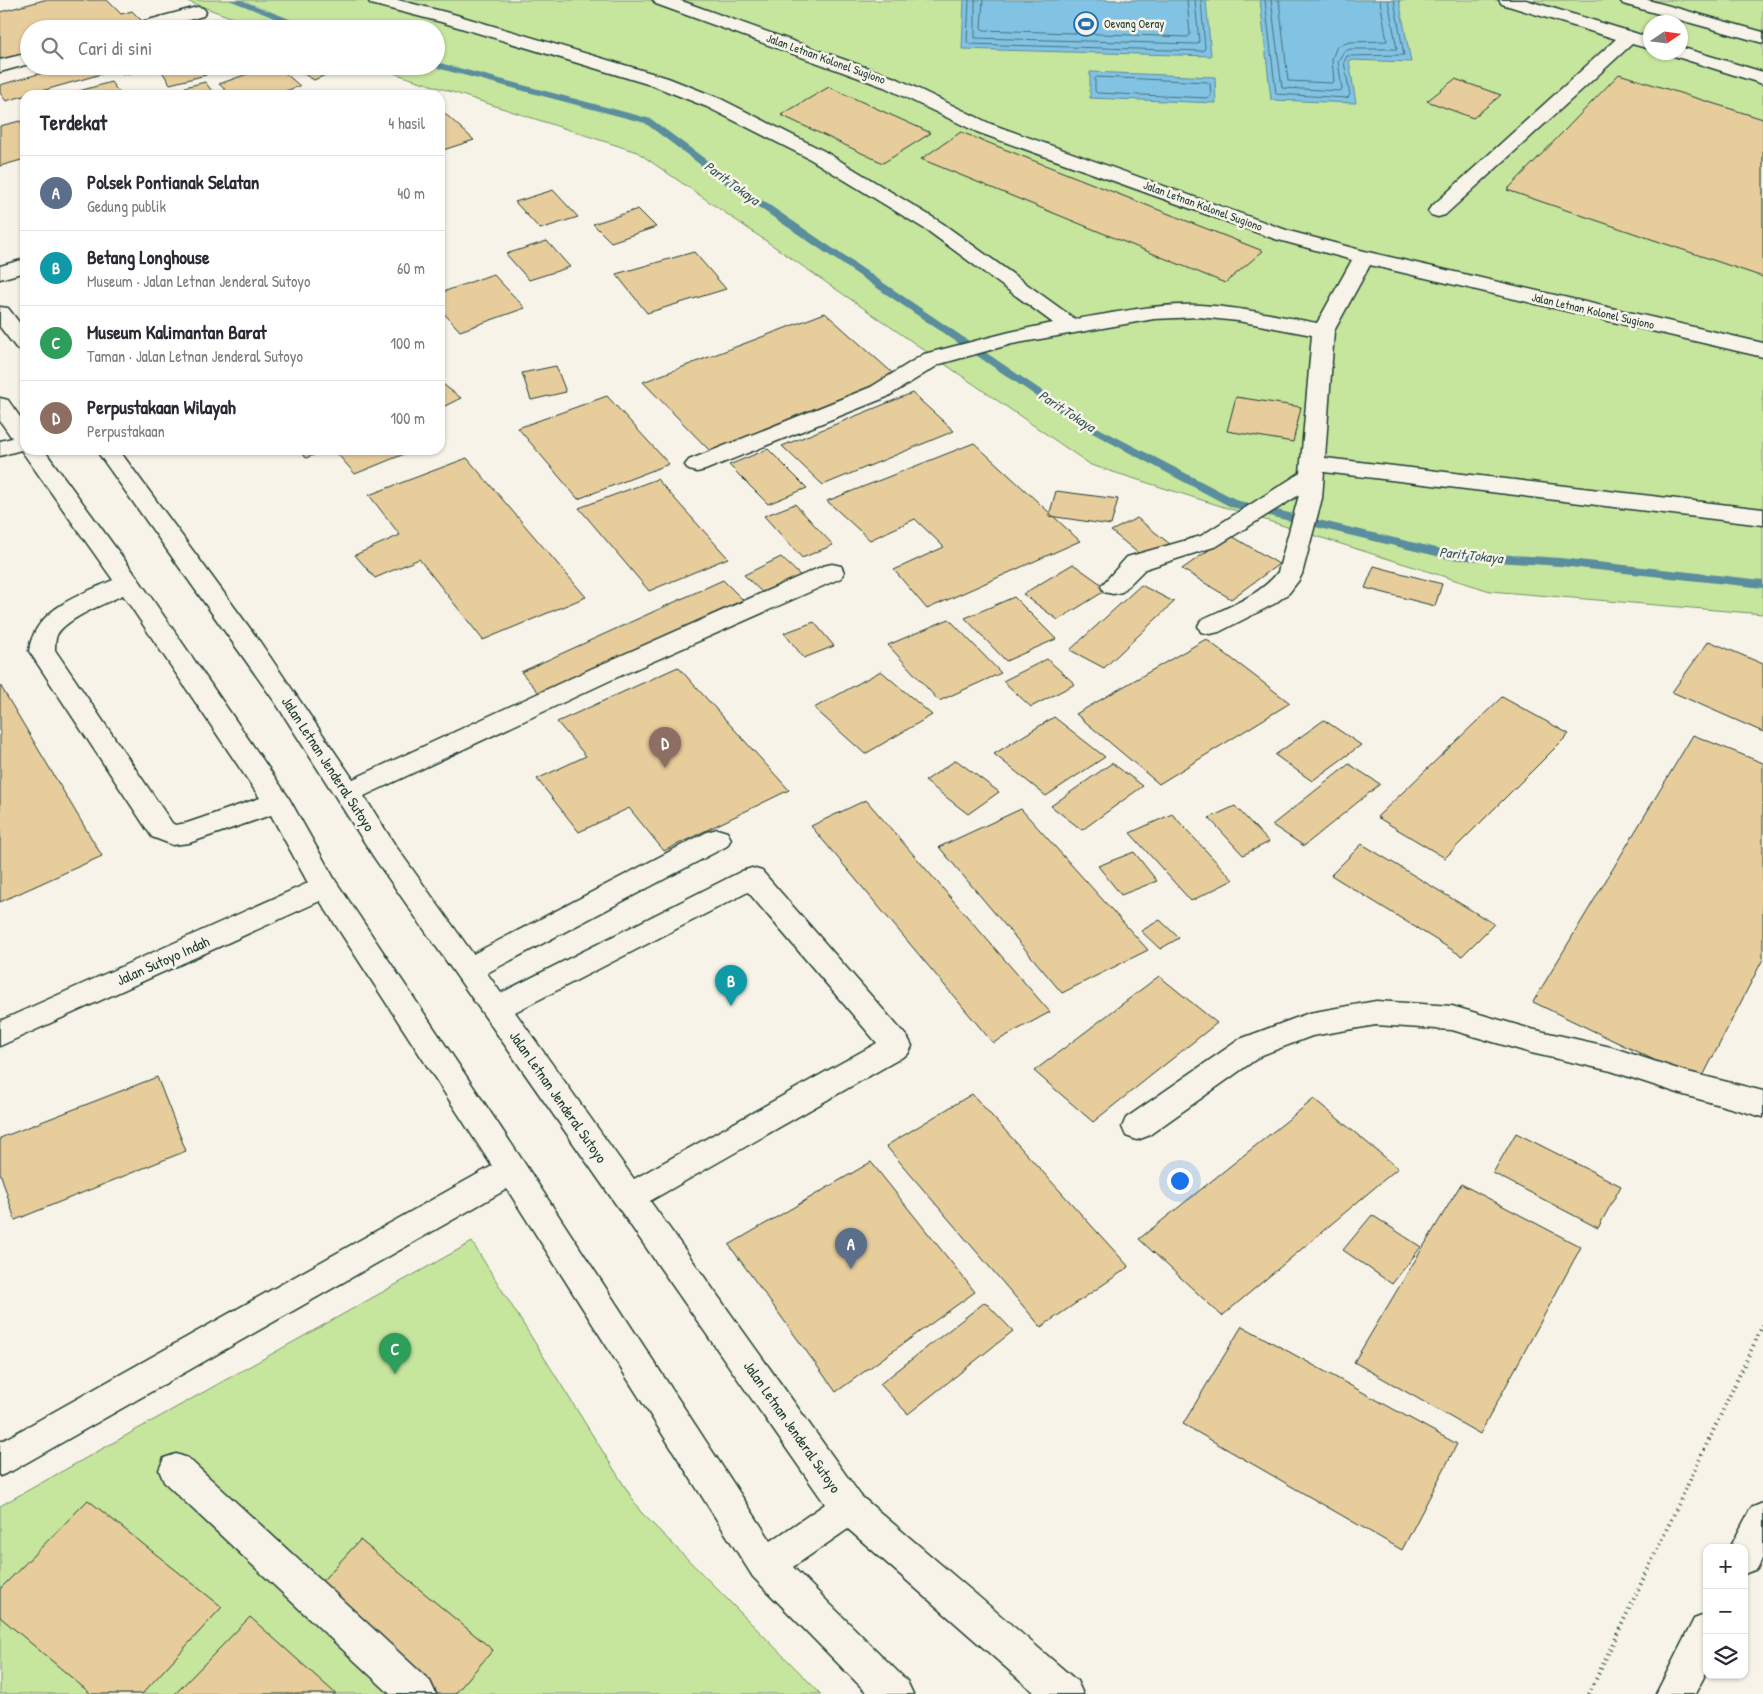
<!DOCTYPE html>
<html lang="id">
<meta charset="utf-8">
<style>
body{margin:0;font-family:"Patrick Hand",sans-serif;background:#f2f2f3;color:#2b2b33}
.controls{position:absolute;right:15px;bottom:15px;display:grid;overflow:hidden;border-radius:10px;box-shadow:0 1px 4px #0004}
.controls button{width:45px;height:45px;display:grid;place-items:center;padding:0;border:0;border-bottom:1px solid #e1e1e2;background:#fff;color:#2b2b33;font:25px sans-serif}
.compass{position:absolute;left:1643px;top:15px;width:45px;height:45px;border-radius:50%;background:#fff;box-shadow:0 1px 4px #0004;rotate:77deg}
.you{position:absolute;left:1179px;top:1180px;width:18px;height:18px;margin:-12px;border:4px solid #fff;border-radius:50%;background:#1a73e8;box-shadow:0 0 0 8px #1a73e833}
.badge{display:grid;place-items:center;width:32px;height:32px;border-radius:50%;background:#1a73e8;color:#fff;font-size:16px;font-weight:700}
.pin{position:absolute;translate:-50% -41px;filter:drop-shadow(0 1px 2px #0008)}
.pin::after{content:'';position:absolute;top:26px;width:18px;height:15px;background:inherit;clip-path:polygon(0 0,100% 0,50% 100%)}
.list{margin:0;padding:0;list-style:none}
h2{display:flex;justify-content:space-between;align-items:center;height:65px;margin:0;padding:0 20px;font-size:21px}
h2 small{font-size:16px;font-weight:400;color:#7c7c81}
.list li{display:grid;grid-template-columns:32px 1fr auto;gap:15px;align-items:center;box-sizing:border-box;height:75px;padding:0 20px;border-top:1px solid #e1e1e2}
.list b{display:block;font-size:19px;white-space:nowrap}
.list p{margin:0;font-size:16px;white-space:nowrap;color:#7c7c81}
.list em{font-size:16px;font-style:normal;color:#7c7c81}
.icon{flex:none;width:28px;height:28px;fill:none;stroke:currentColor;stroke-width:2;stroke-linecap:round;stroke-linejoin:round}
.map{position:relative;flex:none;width:1763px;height:1694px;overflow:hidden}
.search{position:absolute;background:#fff;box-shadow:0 1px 4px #0004;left:20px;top:20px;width:425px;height:55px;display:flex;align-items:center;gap:12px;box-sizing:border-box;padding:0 18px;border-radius:28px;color:#7c7c81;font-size:19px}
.panel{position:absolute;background:#fff;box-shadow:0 1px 4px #0004;left:20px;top:90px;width:425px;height:365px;border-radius:15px}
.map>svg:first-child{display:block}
</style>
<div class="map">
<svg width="1763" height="1694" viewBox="0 0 1763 1694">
<rect width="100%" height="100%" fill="#f7f3e8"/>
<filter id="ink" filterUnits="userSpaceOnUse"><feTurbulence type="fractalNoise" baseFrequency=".02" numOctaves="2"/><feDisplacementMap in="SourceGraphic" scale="10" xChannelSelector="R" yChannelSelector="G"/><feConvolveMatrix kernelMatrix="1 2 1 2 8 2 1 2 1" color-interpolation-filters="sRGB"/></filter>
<g filter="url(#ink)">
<!-- green -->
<path fill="#c6e59d" stroke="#729168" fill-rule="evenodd" d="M184,0H1763V614L1490,591L1091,465L637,152L372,66H436V29H263ZM1650,22H1680V52H1650Z
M472,1242L640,1511L821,1694H0V1506Z"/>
<!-- water -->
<path fill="#82c2e3" stroke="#5a8d9d" d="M964,0H1206L1211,56L962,49Z
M1260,0H1399L1411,62L1349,60L1356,103L1271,100Z
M1090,72L1215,77L1216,103L1090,98Z"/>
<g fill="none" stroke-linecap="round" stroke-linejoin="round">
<!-- shore -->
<path stroke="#47727a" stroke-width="1" d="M969,0L967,41L969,44L1203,51L1205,48L1201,0
M975,0V38L1196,44L1199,42L1195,0
M983,0L981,28L984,30L1188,37L1190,34L1187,0
M1265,0L1276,94L1347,98L1350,95L1344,62L1347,56L1404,55L1394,0
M1271,0L1282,88L1340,91L1342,89L1338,61L1344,51L1351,49H1397L1388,0
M1279,0L1288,81L1331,83L1334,81L1332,59L1337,46L1350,42L1387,41L1380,0
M1097,77L1208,82L1210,84L1211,96L1208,98L1097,93L1095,91V79Z"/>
<!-- stream -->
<path fill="#5a8d9d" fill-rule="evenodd" d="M229,0H241L315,29H302Z
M436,62L651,119L747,190L1091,424L1239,501L1449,551L1560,558L1763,580V588L1560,566L1449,559L1231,507L1083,428L739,194L645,123L433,67L436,66Z"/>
</g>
<!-- building -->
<path fill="#e7cd9c" stroke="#1f3d34" d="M44,0H107L121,14L132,11L143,22L120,29H29V55L4,62L0,57V12Z
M66,66H100L105,73L6,101L0,93V85Z
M118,66H147L148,68L123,75Z
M178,66H200L206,75L170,84L161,70Z
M270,66H277L300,86L274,95H231L219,84Z
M289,66H318L302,73Z
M318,66H337L341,68L314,80L302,73Z
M1619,74L1763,119V277L1507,190Z
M1455,79L1501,95L1473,118L1427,101Z
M111,82L120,94L65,95Z
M205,82L215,95H191L185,87Z
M829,87L931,133L883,163L781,115Z
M177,90L180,95H155Z
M440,109L474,140L440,151Z
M20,121L25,128V159L0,166V126Z
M961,132L1263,251L1225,283L921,159Z
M553,190L578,217L540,229L515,202Z
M638,209L656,227L611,242L593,224Z
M547,241L570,267L529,280L506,254Z
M694,252L726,289L647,313L616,274Z
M493,274L525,308L460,331L440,309V293Z
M825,313L896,376L710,451L643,382Z
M556,366L566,392L531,400L522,373Z
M440,382L461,398L443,407L440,404Z
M912,393L954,431L823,485L782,446Z
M607,396L669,464L578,499L518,428Z
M1236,397L1301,407L1293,442L1227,431Z
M974,443L1080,541L927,609L894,570L944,547L915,519L870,540L827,501Z
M768,449L807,488L768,504L729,465Z
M299,450H327L306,458Z
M334,450H414L355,474Z
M467,458L586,597L483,640L419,559L375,578L355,555L400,535L369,495Z
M657,479L728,558L649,591L579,508Z
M1056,491L1118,499L1111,525L1049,516Z
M795,504L833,545L802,558L764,516Z
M1137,518L1170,544L1143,557L1111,531Z
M1230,535L1279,564L1231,599L1182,569Z
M781,557L804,579L767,597L744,575Z
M1073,564L1108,589L1058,620L1023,594Z
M1374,566L1442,584L1435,606L1365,588Z
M723,580L743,600L540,694L521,672Z
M1141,585L1174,602L1104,668L1070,650Z
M1014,597L1056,639L1006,661L965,618Z
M949,619L1001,673L939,701L888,645Z
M814,622L834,646L804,658L784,633Z
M1206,639L1290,703L1159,784L1076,714Z
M1709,641L1763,664V732L1672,692Z
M1047,659L1075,684L1031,707L1003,681Z
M678,667L789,790L664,851L629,808L579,832L537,779L586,756L557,722Z
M881,671L932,715L865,754L814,708Z
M0,685L102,856L0,902Z
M1502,697L1569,734L1445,858L1377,817Z
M1054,717L1105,757L1046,796L994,754Z
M1324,720L1361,745L1312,781L1275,755Z
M1693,735L1763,763V959L1700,1082L1533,1002Z
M956,760L999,792L968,814L925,781Z
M1112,763L1143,786L1082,830L1051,806Z
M1349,764L1380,784L1304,846L1272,825Z
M866,800L1050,1012L993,1043L811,826Z
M1235,806L1269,842L1243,855L1209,818Z
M1021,809L1148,950L1062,993L939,847Z
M1172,814L1233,880L1191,901L1130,833Z
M1362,844L1494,924L1462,956L1331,875Z
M1134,852L1157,881L1121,895L1098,866Z
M1160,920L1179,938L1160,949L1141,931Z
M1159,976L1217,1023L1093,1122L1034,1071Z
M157,1077L186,1151L15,1220L0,1172V1138Z
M972,1094L1129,1267L1041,1327L886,1146Z
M1314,1099L1398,1168L1222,1316L1139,1239Z
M1516,1133L1621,1186L1598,1228L1493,1173Z
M871,1162L975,1292L836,1392L729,1245Z
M1461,1184L1581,1247L1480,1434L1354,1362Z
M1372,1215L1421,1247L1392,1284L1343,1250Z
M985,1302L1013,1331L908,1414L880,1384Z
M1242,1326L1457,1444L1402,1550L1183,1424Z
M88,1500L222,1607L142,1694H91L0,1617V1589Z
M360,1540L493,1650L455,1694H438L314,1590Z
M250,1617L336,1694H175Z"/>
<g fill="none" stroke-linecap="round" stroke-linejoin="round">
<!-- minor casing -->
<g stroke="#1f3d34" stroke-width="3">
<path id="minor" d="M368,0H398L453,14L668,78L721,99L824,151L942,223L1075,319C1116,313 1158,303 1200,305C1239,307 1278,316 1317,323L1352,260L1275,239L977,132L884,87L656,4L653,0H679L898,79L991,124L1289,231L1368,252L1763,343V357L1370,265L1334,331L1325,458L1763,509V525L1324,472L1322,498L1302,574L1299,580L1289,593L1274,604L1219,632L1210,634L1201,632L1198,626L1201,620C1227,607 1260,596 1278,572L1299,495L1217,546L1145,569L1122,592L1113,594L1104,592L1101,586L1127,557L1201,536L1300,473L1312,335L1238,321L1199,317L1154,319L1012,344L940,364L887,397L705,470L697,472L689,470L685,465L689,460L871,387L924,354L1010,332L1053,323L928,231L810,159L707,107L654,86L441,22L371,4Z
M1499,0H1526L1635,33L1650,38V49L1632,44L1445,215L1438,217L1431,215L1428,211L1431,207L1616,39L1502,4Z
M1620,0H1648L1763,32V43L1623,4Z
M197,7L203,8L206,12L203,16L157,29H127L130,25Z
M1680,47L1763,72V84L1674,56L1671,52H1680Z
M29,53V64L0,72V60Z
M25,259V272L0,279V266Z
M0,307L8,308L25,330V350L17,349L0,327Z
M0,398L8,400L25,424V450H44L137,577L287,795L335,880L523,1161L771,1541L825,1504L375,859L277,705L96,450H119L260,642L353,779L593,668L823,566L832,564L841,566L844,572L841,578L611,680L364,796L395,845L473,954L707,832L717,829L727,832L731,839L727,846L487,973L501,993L742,871L752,868L762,871L908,1038L912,1046L908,1054L650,1201L861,1496L1077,1681L1083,1694H1036L848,1529L793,1567L907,1681L913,1694H868L753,1577L507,1189L12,1471L0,1476V1442L492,1166L320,901L0,1046V1021L308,883L271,815L189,843L173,845L152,837L33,657L29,651C34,609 80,595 113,580L21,450L0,456V441L12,438L0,421ZM123,595L260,798L187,823L175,825L172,823L55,650C55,646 55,640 57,635C66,618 107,603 123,595ZM748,892L877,1043L634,1179L515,1012Z
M1376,1001L1452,1006L1531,1029L1611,1047L1684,1071L1763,1091V1117L1684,1095L1611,1071L1531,1053L1452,1030L1376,1025L1312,1036L1262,1055L1148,1136L1137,1140L1126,1136L1122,1127L1126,1118L1240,1039L1309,1013Z
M176,1454L188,1458L430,1681L436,1694H390L164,1482L159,1470L164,1458Z"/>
</g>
<!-- highway casing -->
<g stroke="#1f3d34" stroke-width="3">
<path id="highway" d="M1763,1503V1557L1757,1569L1744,1574V1548H1730L1751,1508Z
M1707,1614V1671L1695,1694H1656L1694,1619Z"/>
</g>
<!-- path -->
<path stroke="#1f3d34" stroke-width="4" stroke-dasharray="1 4.5" stroke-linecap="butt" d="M1589,1694L1763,1325"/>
<!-- minor -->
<use href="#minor" fill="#f7f3e8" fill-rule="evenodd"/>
<!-- highway -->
<use href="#highway" fill="#f7f3e8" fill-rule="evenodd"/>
</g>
</g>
<!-- icons -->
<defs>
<g id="stadium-ring" transform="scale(1.25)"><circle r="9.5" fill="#f7f3e8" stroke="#1f6fb2" stroke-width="1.5"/><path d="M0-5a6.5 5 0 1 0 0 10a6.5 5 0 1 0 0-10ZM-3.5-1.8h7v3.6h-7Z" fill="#1f6fb2"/></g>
</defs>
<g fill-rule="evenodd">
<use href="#stadium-ring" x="1086" y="24"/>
</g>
<g text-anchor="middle" stroke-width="5" stroke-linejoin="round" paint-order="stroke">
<!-- far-poi labels -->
<g font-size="12" fill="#1f3d34" stroke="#f7f3e8" text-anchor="start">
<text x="1104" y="28">Oevang Oeray</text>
</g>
<!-- far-street labels -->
<g font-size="12" fill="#1f3d34" stroke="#f7f3e8">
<text transform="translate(826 59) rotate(20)" y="4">Jalan Letnan Kolonel Sugiono</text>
<text transform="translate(1203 206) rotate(20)" y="4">Jalan Letnan Kolonel Sugiono</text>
<text transform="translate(1593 311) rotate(13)" y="4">Jalan Letnan Kolonel Sugiono</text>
</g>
<!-- far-water labels -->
<g font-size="14" font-style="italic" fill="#335857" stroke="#f7f3e8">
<text transform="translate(732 183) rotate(36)" y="5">Parit Tokaya</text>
<text transform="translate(1067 411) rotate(33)" y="5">Parit Tokaya</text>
<text transform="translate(1471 555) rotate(6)" y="5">Parit Tokaya</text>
</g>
<!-- street labels -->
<g font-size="15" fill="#1f3d34" stroke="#f7f3e8">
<text transform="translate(328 764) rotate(57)" y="5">Jalan Letnan Jenderal Sutoyo</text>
<text transform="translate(163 961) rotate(-24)" y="5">Jalan Sutoyo Indah</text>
<text transform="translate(558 1097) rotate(55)" y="5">Jalan Letnan Jenderal Sutoyo</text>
<text transform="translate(792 1427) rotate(55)" y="5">Jalan Letnan Jenderal Sutoyo</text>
</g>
</g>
</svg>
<div class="controls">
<button>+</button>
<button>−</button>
<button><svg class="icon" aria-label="layers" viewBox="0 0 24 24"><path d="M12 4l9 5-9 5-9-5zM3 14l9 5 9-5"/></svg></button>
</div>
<svg class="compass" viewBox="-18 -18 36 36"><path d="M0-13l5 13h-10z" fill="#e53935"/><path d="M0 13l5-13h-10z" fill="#7c7c81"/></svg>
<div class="you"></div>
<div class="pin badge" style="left:851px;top:1269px;background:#5c6f8a">A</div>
<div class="pin badge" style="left:731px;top:1006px;background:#0f9aa8">B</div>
<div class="pin badge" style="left:395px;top:1374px;background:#2e9e5b">C</div>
<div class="pin badge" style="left:665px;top:768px;background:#8d6e63">D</div>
<div class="search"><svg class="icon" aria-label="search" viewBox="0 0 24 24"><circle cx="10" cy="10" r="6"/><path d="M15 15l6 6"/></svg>Cari di sini</div>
<section class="panel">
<h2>Terdekat<small>4 hasil</small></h2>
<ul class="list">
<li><span class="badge" style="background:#5c6f8a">A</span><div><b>Polsek Pontianak Selatan</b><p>Gedung publik</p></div><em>40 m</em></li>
<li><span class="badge" style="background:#0f9aa8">B</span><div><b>Betang Longhouse</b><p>Museum · Jalan Letnan Jenderal Sutoyo</p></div><em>60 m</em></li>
<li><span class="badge" style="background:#2e9e5b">C</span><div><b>Museum Kalimantan Barat</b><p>Taman · Jalan Letnan Jenderal Sutoyo</p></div><em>100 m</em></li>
<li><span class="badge" style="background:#8d6e63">D</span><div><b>Perpustakaan Wilayah</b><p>Perpustakaan</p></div><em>100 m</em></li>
</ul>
</section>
</div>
